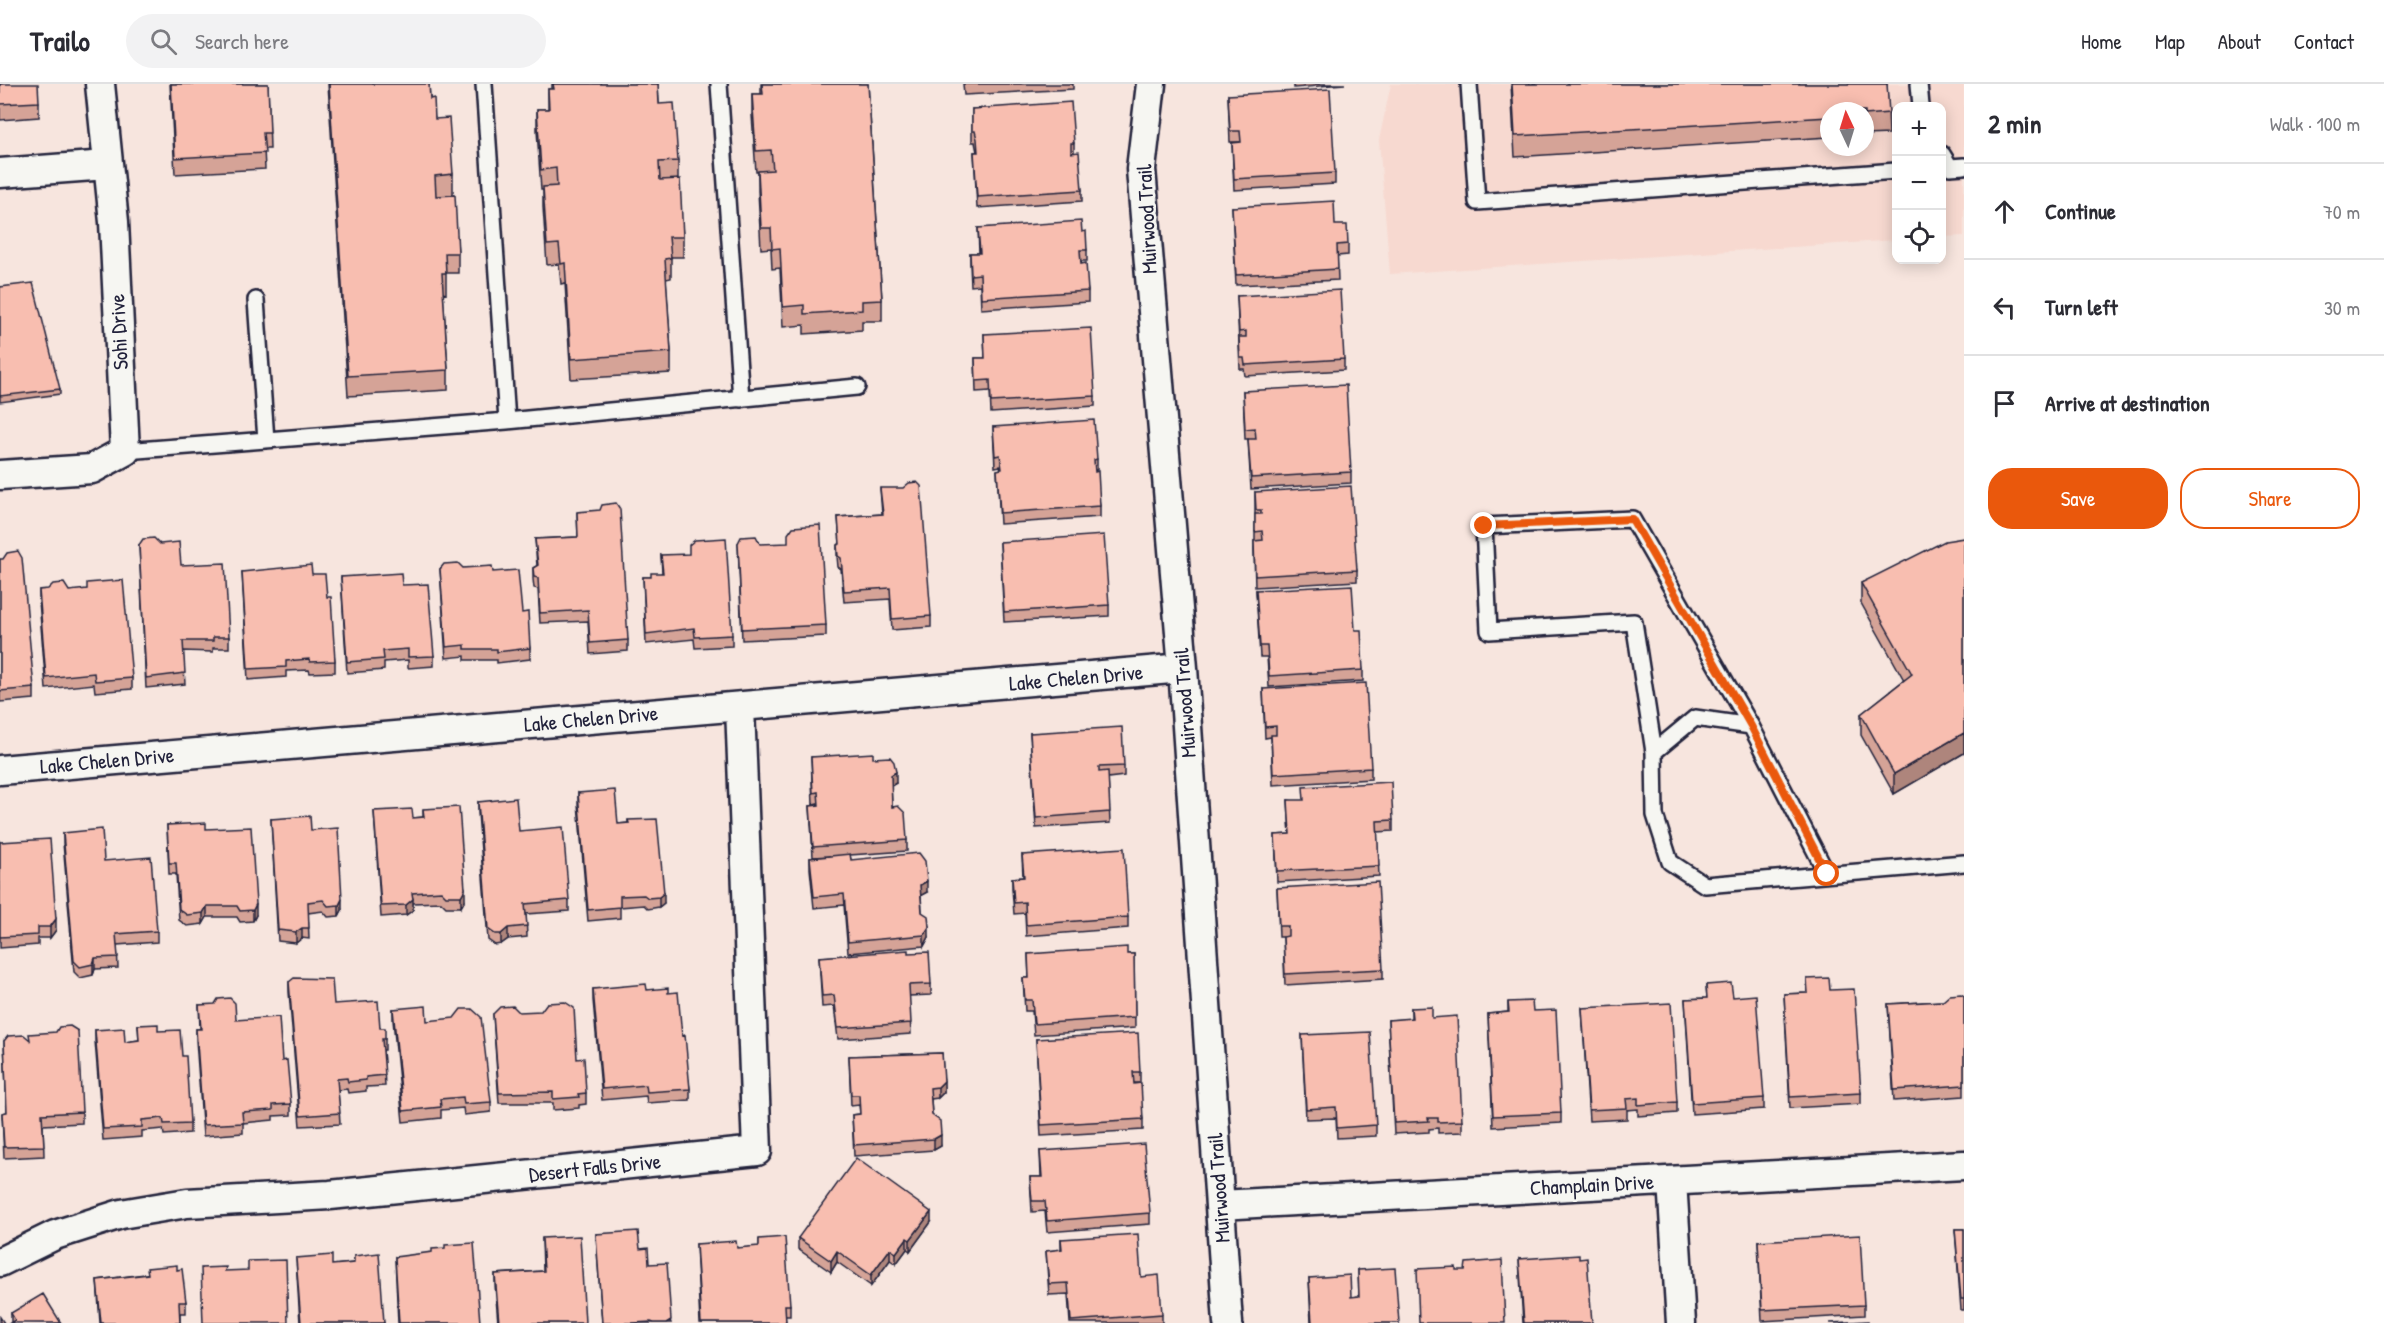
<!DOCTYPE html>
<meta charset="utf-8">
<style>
body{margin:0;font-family:"Patrick Hand",sans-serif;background:#f2f2f3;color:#2b2b33}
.controls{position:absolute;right:18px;top:18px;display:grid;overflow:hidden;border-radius:12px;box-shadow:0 3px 15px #0003}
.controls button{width:54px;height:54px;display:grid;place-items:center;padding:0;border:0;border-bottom:2px solid #e1e1e2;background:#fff;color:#2b2b33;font:30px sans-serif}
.compass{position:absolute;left:1820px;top:18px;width:54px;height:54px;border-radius:50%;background:#fff;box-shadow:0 3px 15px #0003;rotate:356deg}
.stop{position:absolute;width:18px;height:18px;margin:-14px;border:4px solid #ea580c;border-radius:50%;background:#fff}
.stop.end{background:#ea580c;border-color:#fff;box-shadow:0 2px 6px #0008}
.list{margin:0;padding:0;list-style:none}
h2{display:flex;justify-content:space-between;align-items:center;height:78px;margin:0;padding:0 24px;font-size:26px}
h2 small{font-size:20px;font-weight:400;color:#7c7c81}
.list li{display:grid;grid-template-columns:39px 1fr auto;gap:18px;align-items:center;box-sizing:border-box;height:96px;padding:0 24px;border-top:2px solid #e1e1e2}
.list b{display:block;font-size:22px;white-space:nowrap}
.list em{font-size:20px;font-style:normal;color:#7c7c81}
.actions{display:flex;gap:12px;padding:18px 24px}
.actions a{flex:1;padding:14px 0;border:2px solid #ea580c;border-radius:24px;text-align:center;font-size:21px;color:#ea580c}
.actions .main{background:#ea580c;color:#fff}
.icon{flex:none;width:33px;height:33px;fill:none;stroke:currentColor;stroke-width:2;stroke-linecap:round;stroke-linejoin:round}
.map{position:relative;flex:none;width:1964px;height:1239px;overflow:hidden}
header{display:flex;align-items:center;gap:36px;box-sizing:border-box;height:84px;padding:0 30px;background:#fff;border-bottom:2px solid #e1e1e2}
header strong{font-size:28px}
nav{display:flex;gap:33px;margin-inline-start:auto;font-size:21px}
.search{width:420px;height:54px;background:#f2f2f3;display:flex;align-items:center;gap:15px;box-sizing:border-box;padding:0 21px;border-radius:33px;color:#7c7c81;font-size:22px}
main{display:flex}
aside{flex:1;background:#fff}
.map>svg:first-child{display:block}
</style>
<header>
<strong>Trailo</strong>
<div class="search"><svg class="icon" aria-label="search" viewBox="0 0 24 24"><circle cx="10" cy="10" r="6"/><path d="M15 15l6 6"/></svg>Search here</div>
<nav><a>Home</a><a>Map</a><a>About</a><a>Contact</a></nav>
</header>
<main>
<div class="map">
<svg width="1964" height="1239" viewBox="0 0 1964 1239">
<rect width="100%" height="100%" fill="#f7e5de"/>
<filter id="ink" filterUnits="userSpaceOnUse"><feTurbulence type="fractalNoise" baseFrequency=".0167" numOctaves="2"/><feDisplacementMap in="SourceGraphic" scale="12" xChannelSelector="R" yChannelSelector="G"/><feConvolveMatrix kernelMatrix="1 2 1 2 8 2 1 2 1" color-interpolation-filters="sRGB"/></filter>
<g filter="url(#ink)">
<!-- built -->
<path fill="#f7d9d0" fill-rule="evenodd" d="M1391,0H1964V152L1942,153V22H1896V156L1390,190L1379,56ZM1829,27H1865V63H1829Z"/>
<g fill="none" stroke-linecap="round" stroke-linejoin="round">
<!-- service casing -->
<g stroke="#22223b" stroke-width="20">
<path id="service" d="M484,0L507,337
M719,0L741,315
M1469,0L1477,118L1896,87
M1919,0L1921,22
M1942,70L1950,83L1964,82
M256,216L266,356
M125,367L507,337L857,303
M1654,668L1634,538L1489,547L1484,442L1632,435L1751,642
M1827,790L1751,642L1695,634L1654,668L1655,731L1670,778L1705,801L1964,779"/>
</g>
<!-- minor casing -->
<g stroke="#22223b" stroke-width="33">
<path id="minor" d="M1151,0L1141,85L1183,584L1228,1239
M0,89L107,81
M0,391L92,385L125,367L114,138L100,0
M0,686L1183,584
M1672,1097L1681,1239
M1220,1121L1964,1081
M0,1178L55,1151L121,1130L187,1119L330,1111L757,1067L740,623"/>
</g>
<!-- service -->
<use href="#service" stroke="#f6f6f2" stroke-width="15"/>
<!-- minor -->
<use href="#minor" stroke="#f6f6f2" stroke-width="28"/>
</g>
<!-- wall -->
<path fill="#d5a397" stroke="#22223b" stroke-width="1.5" d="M0,0L39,18V33L0,36Z
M170,0H268L270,65H264L265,85L175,90Z
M328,0H429L430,15L435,35L453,90V111L458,169V189H446V210L443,209L448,286V306L348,312Z
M552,0H658L659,20L678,77V95L683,153V173H671V194L666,195L671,268V289L571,295L565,199L561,200L559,180L547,181L543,123V106H541L537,46V25H548V5H552Z
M761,0H868L882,216V237H862V246L804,250V241L783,243L780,184L772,185L771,164L761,165L758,107V88H756L752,31V10H761Z
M963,0H1073V5L964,11Z
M1294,0H1345L1294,4Z
M1511,0H1887L1889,50L1865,51V27H1829V53L1515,73Z
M1228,11L1335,89V100L1234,106L1232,59L1240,58H1230Z
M972,25L1074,59V68L1082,106V117L977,124L974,68H977L975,58H972Z
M1232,123L1348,160V171L1337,172L1338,196L1236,201Z
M978,144L1082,148L1087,166V177H1081L1088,207V218L981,225L980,201L971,202L970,180V169H979Z
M0,203L60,305V310L0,318Z
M1237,212L1344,275V286L1245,292L1244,285H1240Z
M984,250L1095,312V322L991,329L990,307L976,308L975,274H985Z
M1243,307L1351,388V399L1251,405L1248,355H1245Z
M993,343L1097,375V386H1095L1100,422V433L1000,440L997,386L1001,385L1000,382L995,383Z
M880,404L931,532V543L892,546L890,515L844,518L841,485L838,483L837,472V461L840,460L838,433L882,430Z
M1255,408L1357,486V497L1255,503L1254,468V457H1255Z
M577,428L628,556V567L590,570L588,537L540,539L538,505L534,504L533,495V484L537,482L535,455L578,453Z
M1964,454V669L1894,710L1861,651V630L1904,596L1861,519V499Z
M1000,458L1109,521V532L1004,538Z
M738,459L760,460L826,541V552L742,556Z
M139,461L181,481L229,553V564H213V568L183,567L185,600L146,604Z
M661,471L732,551V562L695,564L694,555L646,560L643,493H651L662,489Z
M0,475L34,604V615L0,618Z
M463,484L493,488L522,529L530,564V575L497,579V576H465V572L446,574L440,485Z
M242,488L312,490L327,513L335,577V588L310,589L309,586L286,587V593L248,596Z
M341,493L402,501L434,572V582L408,584V576L384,578V586L347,589Z
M39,506L69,507L132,594V605L95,608L94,600L46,605L39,517Z
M1256,506L1355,546L1363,586V597L1269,603L1267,573H1260Z
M1263,605L1371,684V695L1273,701L1271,653L1265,654Z
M1030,649L1124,682V692L1108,694L1110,739L1036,744Z
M811,673L873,674L896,699L891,702L892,723L907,756V767L850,771L851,776L927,808L921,811L922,828L929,853L924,862L848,869L844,821L814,824L810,785V774L830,772L813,773L810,722L818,721V719L813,720Z
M578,709L618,740L628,739V736L664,819L659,823L648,825L644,821L620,823V834L588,837L578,720Z
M1288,716L1393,736V747L1377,748L1379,792L1277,798L1275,751L1290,750Z
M478,718L519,747L569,816V827L526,830L527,853L508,855L501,860L495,861L488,856L478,729Z
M423,725L465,816L461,823H446L441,818L413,819V826L406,831L381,833L374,727L413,734L423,733Z
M271,735L311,746L342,826L339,832L328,833L323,827L308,829L309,855L302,854L296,859L278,857Z
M167,741L206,745L256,831L253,837L240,838L237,833H207L203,840L187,842L179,836L176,790H169Z
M63,749L104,777L157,847V858L117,861L118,884L95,885L93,891L80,894L74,888L63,759Z
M0,758L56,846L50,854H38V861L0,864Z
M1022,771L1128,833V844L1026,852L1025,829L1014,830L1012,805V794L1023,793Z
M1277,804L1383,885V895L1285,901L1283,853H1279Z
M908,869L931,900V911L909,912L911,950L838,955L834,922L822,923L819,873Z
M1028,870H1134L1135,944L1034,951L1032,927H1025L1023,894H1029Z
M1807,895L1830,906L1861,1009V1020L1790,1024L1784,910L1808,909Z
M289,898L380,944L385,955V966H383L385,1002L366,1003V1007L348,1009L347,1005L338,1006L340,1040L300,1042L289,908Z
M1706,901L1733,913L1764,1014V1025L1692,1030L1685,915L1707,914Z
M593,905L647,906L668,909L682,952L690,1005V1016L647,1019L646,1012L602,1016L593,916Z
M1964,912V1012L1894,1017L1888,920L1943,917Z
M1508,918L1561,1029V1039L1493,1043L1488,930L1508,928Z
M199,921L236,936L282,977L291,1020V1031L273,1032V1036L243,1039V1049L203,1052L196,956V945H200Z
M1411,924L1432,934L1462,1037V1048L1438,1049V1044L1429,1045V1048L1394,1050L1388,936L1411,935Z
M1582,924L1677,1018V1029L1638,1032V1025L1627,1026V1035L1589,1037Z
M393,925L427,937L491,1018V1028L464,1031L463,1024L441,1026V1034L403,1038L393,936Z
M519,928L577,975L586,1009V1020L579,1021V1024L553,1026V1019H499L493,930Z
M138,941L158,947L182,972L190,1039V1049L164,1051L163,1045L142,1047V1053L103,1056L95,957V946L125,958L139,956Z
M1302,951L1376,1041V1052L1337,1054L1336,1034L1306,1035Z
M1036,955L1140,988V999H1133L1143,1035V1046L1041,1052Z
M4,957L82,1028V1039L43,1041L44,1072L4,1074L2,1029L7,1028Z
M942,969L944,1008L938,1014L931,1015L932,1031L941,1062L934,1066L854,1072L852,1031L860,1030L859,1021L851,1022L849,972Z
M1040,1067L1150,1129V1140L1047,1148L1045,1127L1032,1128L1030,1093H1041Z
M931,1138L910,1167L907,1165L896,1180L890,1176L871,1202L837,1178L831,1188L798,1165V1154Z
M1955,1145H1964V1226H1961Z
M596,1150L640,1165L649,1180L671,1239H602Z
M542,1154L585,1239H498L495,1201V1190L543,1187Z
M759,1155L790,1221V1232H785L786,1239H700L696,1160L737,1164L759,1163Z
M1061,1155L1141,1193L1162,1230V1239H1070L1068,1210L1049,1211L1046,1167L1061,1166Z
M1758,1157L1864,1221V1231L1762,1237Z
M354,1172L384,1239H300L296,1174L332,1181L354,1179Z
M395,1173L480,1239H398Z
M1519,1175L1592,1239H1523Z
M177,1186L186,1218V1229H180V1239H100L97,1196Z
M1358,1186L1399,1239H1311L1309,1194L1351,1213L1359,1212Z
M11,1229L61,1239L11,1238Z"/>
<!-- shaded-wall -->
<path fill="#ae857b" stroke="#22223b" stroke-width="1.5" d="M1964,649V669L1894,710V690Z
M896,688V699L891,702V691Z
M927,797V808L920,812V801Z
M465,805V816L461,823V812Z
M664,809V819L659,823V813Z
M342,815V826L339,832V821Z
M413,815V826L406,831V821Z
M256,820V831L253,837V826Z
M207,822V833L203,840V829Z
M56,835V846L50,854V843Z
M929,843V853L924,862V851Z
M302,844V854L296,859V848Z
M508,844V855L501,860V850Z
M95,874V885L93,891V880Z
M944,997V1008L938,1014V1003Z
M941,1051V1062L934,1066V1055Z
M931,1128V1138L910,1167V1156Z
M907,1154V1165L896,1180V1169Z
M890,1165V1176L871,1202V1191Z
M837,1167V1178L831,1188V1177Z"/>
<!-- building -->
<path fill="#f8beb0" stroke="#22223b" stroke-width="1.5" d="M0,0H38L39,18L0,20Z
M171,0H268L270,49H263L265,69L175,74Z
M329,0H429L430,15L434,14L435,35L449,34L453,90L435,92L436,112L455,111L458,169H445L446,189H442L448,286L348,292Z
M553,0H658L659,20L674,19L678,77L659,78L660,96L680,95L683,153H669L671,174L665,175L671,268L571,275L565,179L561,180L559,160L547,161L543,103L557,102L556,84L541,86L537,25H549L548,5H554Z
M762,0H868L882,216L862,217V226L804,230V221L783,223L780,164L772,165L771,144H761L758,87L773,86L771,66L756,67L752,10H763Z
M1512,0H1887L1889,29L1865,31V27H1829V33L1515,52Z
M1330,5L1335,89L1234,95L1232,59L1241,58L1240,47H1230L1228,11Z
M1071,18L1074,59H1071V69L1079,68L1082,106L977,113L974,68H978L977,55L975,47H972V25Z
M1334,117L1335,141H1347L1348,160L1337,161L1338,185L1236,191L1232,123Z
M1081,137L1082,148L1086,147L1087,166H1080L1081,180L1086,179L1088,207L981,214L980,190L971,191L970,169H980L978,144Z
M33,199L60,305L0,312V203Z
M1340,206L1344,275L1245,281L1244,274H1240L1239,253H1246V247L1239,248L1237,212Z
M1091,244L1095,312L991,318L990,296L976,297L975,274H985L984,250Z
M1346,301L1351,388L1251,394L1248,355H1256L1255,344L1245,345L1243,307Z
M1094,336L1097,375L1094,376L1095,388L1098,387L1100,422L1000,429L997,386L1002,385L1000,371L995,372L993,343Z
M917,398L921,402L931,532L892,535L890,504L844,507L841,474L838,472L837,461L840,460L838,433L883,430L880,404H903L909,399Z
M1351,402L1357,486L1255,492L1254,457L1263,456L1262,447L1255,448V430H1261V426H1256L1255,408Z
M616,419L620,425L628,556L590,559L588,526L540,529L538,494L534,493L533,484L538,481L535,455L578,453L577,428L600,426L602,421Z
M820,441L826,541L742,545L738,459L741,453L756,452L760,460L788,459V450L793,443Z
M1104,451L1109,521L1004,528L1000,458Z
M154,454L160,460L179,458L181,481L225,479L229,553H213V557H183L185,589L146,594L139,461L143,455Z
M726,454L732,551L695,553L694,544L646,550L643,493H651V489H663L661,471L689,470V461L695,456Z
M1964,454V649L1894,690L1861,630L1912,590L1861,499L1945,457Z
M18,467L22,474L34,604L0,607V475H3L7,469Z
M458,479L463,484L492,482L493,488L518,486L522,529L528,528L530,564L497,568V565H465V561L446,563L440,485L444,480Z
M311,481L312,490H325L327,513H331L335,577L310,578L309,575L286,577V583L248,585L242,488Z
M401,489L402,501L428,500L434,572L408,573V565L383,567L384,575L347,578L341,493Z
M123,496L132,594L95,597L94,589L46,594L39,506L48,505L53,500L64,499L69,507L87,505V499Z
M1352,501L1355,546H1361L1363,586L1269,592L1267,562H1260L1256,506Z
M1366,599L1371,684L1273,690L1271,651H1276V642L1265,643L1263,605Z
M1122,643L1124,682L1099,683V688L1108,687L1110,728L1036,734L1030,649Z
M873,669V674L890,673L894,678L896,688L891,691L892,723L898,722L905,729L907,756L813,763L810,722L819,721L818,708L813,709L811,673Z
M1391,698L1393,736L1377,737L1379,782L1277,787L1275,751L1290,750L1288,716H1304L1303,703Z
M615,706L618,740L629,739L628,736L657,735L664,809L659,813L648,814L644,811L620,812V823L588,826L578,709Z
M516,714L519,747L563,743L569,816L525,820L527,842L508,844L501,850H495L488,845L478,718Z
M459,723L465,805L461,812H446L441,807L412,809L413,815L406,821L381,822L374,727L412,725L413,734L424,733L423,725Z
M310,732L311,746L338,744L342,815L339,821L328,822L323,816L308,818L309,844H302L296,848L278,846L271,735Z
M206,739V745L251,743L256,820L253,826L240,827L237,822H207L203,829L187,831L179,825L176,779H169L167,741Z
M102,745L104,777L151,773L157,847L116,850L118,873L95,874L93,880L80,883L74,877L63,749Z
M50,755L56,835L50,843H38V851L0,853V758Z
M1124,764L1128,833L1026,841L1025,818L1014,819L1012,794L1024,793L1022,771Z
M919,769L925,777L927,797L920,801L922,828L928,832L929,843L924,851L848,858L844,810L814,813L810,774L850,770L851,776Z
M1378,798L1383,885L1285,890L1283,853L1288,852V842H1279L1277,804Z
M1127,863V870H1134L1135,933L1034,940L1032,916H1025L1023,894H1029L1028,870Z
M908,866V869L929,868L931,900L909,901L911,939L838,944L834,911L822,912L819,873Z
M294,894L332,895L334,920L378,917L380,944H385V955H382L385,991L366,993V996L348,998L347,994L337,995L340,1029L300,1032L289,898Z
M1829,894L1830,906L1854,905L1861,1009L1790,1013L1784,910L1808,909L1807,895Z
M1731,899L1733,913L1756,911L1764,1014L1692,1019L1685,915L1707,914L1706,901Z
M646,900L647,906L668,904V909L678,908L682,952L685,951L690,1005L647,1008L646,1001L602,1005L593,905Z
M1961,910L1964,912V1001L1894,1006L1888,920L1943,917L1950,911Z
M230,914L235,919L236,936L279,933L282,977L287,976L291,1020L273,1021V1026L242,1028L243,1039L203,1041L196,945H201L199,921L215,920L218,915Z
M1532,917L1533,927L1556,926L1561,1029L1493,1032L1488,930L1509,928L1508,918Z
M565,918L574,924L577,975L584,974L586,1009L578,1010L579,1013L553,1015V1008L499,1009L493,930L500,923L513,922L519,928L541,927L547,919Z
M1671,919L1677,1018L1638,1021V1014L1626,1015L1627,1024L1589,1026L1582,924Z
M426,922L427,937L454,934L461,925H472L481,933L491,1018L464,1020L463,1013L440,1015L441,1023L403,1027L393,925Z
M1432,923V934L1457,932L1462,1037L1438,1038V1034H1428L1429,1037L1394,1039L1388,936L1412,934L1411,924Z
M158,940V947L180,946L182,972H186L190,1039L164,1040L163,1034L142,1036V1043L103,1045L95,946L124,944L125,958L139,956L138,941Z
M70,942L78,947L82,1028L42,1030L44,1062L4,1063L2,1029L7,1028L4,957L8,952L24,951L30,956L29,950L56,948L59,943Z
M1370,948L1376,1041L1337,1044L1336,1023L1306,1025L1302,951Z
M1138,949L1140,988H1133L1134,1000L1141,999L1143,1035L1041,1041L1036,955Z
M942,969L944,997L938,1003L930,1004L932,1031L940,1037L941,1051L934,1055L854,1061L852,1031L860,1030L859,1011H851L849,972Z
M1144,1060L1150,1129L1047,1137L1045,1117H1032L1030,1093H1042L1040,1067Z
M856,1074L931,1128L910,1156L907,1154L896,1169L890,1165L871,1191L837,1167L831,1177L798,1154Z
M1955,1145H1964V1215H1961Z
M638,1147L640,1165L648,1164L649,1180L667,1179L671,1236L666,1239H654L651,1238L633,1239H602L596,1150Z
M1138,1150L1141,1193L1159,1191L1162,1230L1071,1237L1068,1199L1049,1200L1046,1167L1062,1165L1061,1155Z
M1860,1151L1864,1221L1762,1226L1758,1157Z
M580,1152L585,1239H499L495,1190L544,1187L542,1154Z
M785,1153L790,1221H785L786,1239H701L696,1160L736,1157L737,1164L759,1162V1155Z
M474,1159L480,1239H399L395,1173L432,1168V1165L445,1164V1161Z
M379,1169L384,1239H301L296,1174L332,1171V1181L354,1179V1172Z
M1579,1171V1175L1587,1174L1592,1239H1524L1519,1175Z
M286,1176L288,1239H203L201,1184L226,1183L225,1187L248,1186V1177Z
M1502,1176L1505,1239H1419L1417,1185L1456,1183V1186H1465L1466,1179Z
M177,1181V1186L182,1185L186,1218H179L180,1239H101L97,1196L148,1190L147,1184Z
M1395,1184L1399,1239H1312L1309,1194L1350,1191L1351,1213L1359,1212L1358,1186Z
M43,1210L61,1239H10L15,1236L11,1229Z
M0,1233L4,1239H0Z
M1868,1237V1239H1830Z"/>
</g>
<g fill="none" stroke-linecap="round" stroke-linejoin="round" filter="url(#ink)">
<!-- route -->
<path stroke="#ea580c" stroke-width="8" d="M1484,442L1632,435L1751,642L1827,790"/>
</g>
<g text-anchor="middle" stroke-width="5" stroke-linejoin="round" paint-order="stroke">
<!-- street labels -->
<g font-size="21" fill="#22223b" stroke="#f6f6f2">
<text transform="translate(1147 135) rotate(-93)" y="7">Muirwood Trail</text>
<text transform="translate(119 248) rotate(-93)" y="7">Sohi Drive</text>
<text transform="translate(1076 594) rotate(-5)" y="7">Lake Chelen Drive</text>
<text transform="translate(1185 619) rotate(-94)" y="7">Muirwood Trail</text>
<text transform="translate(591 635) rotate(-5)" y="7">Lake Chelen Drive</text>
<text transform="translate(107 677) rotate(-5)" y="7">Lake Chelen Drive</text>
<text transform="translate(595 1084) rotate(-6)" y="7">Desert Falls Drive</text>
<text transform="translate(1592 1101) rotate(-3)" y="7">Champlain Drive</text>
<text transform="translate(1219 1104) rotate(-94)" y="7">Muirwood Trail</text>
</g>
</g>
</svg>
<div class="controls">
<button>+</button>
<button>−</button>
<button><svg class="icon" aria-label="locate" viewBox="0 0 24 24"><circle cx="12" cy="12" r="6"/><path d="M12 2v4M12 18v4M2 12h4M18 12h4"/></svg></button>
</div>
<svg class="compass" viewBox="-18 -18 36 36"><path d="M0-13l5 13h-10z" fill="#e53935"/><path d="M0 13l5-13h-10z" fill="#7c7c81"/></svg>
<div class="stop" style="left:1827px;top:790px"></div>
<div class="stop end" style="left:1484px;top:442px"></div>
</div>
<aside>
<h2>2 min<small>Walk · 100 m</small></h2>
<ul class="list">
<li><svg class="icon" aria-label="ahead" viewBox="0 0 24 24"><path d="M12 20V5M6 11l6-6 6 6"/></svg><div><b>Continue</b></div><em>70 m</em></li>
<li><svg class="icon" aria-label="left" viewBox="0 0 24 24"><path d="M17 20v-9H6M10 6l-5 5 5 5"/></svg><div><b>Turn left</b></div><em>30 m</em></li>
<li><svg class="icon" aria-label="arrive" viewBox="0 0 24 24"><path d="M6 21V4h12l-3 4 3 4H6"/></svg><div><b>Arrive at destination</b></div></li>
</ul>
<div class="actions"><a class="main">Save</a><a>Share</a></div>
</aside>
</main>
